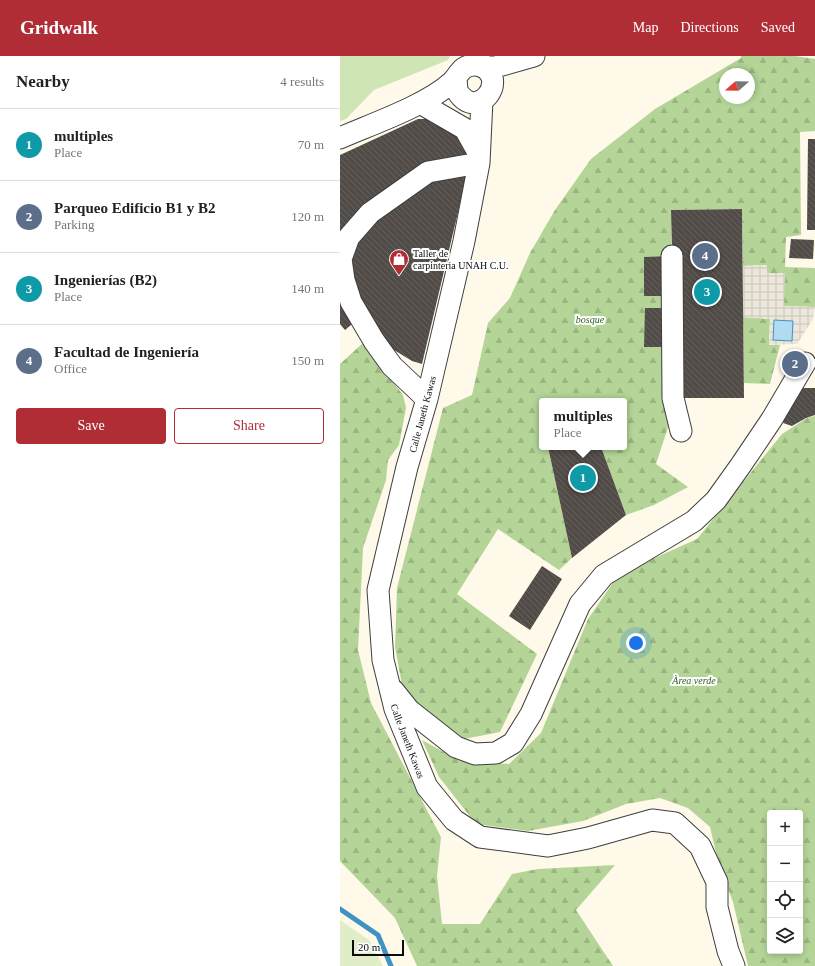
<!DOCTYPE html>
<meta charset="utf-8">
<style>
body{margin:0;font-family:Georgia,serif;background:#f2f2f2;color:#222}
.controls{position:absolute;right:12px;bottom:12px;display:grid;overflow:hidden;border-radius:4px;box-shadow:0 2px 6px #0003}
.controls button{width:36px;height:36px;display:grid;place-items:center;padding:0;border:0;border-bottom:1px solid #e0e0e0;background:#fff;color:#222;font:20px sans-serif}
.compass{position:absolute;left:379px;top:12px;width:36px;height:36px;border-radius:50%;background:#fff;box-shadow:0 2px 6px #0003;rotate:250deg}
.scale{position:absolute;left:12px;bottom:10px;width:52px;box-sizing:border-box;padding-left:4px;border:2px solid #0b0b0b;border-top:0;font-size:11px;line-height:14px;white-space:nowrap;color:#0b0b0b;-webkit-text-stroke:3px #fff;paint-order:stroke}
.you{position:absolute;left:296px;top:587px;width:14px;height:14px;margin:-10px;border:3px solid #fff;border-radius:50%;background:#1a73e8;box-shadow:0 0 0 6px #1a73e833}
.badge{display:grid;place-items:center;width:26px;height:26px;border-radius:50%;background:#b02d36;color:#fff;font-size:13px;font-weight:700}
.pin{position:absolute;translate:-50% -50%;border:2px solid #fff;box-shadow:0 1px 4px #0006}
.popup{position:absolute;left:199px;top:342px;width:88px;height:52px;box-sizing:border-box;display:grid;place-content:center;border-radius:4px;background:#fff;filter:drop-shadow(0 1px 3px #0005);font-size:13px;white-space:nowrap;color:#767676}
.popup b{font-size:15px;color:#222}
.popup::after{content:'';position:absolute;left:50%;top:100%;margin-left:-8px;border:8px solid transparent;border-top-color:#fff}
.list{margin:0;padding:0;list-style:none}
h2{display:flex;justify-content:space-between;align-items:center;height:52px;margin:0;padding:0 16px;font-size:17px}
h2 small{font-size:13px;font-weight:400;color:#767676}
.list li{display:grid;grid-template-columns:26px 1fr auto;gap:12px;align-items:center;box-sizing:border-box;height:72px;padding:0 16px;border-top:1px solid #e0e0e0}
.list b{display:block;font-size:15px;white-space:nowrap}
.list p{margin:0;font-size:13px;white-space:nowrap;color:#767676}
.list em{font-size:13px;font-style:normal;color:#767676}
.actions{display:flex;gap:8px;padding:12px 16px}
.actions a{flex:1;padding:9px 0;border:1px solid #b02d36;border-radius:4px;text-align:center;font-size:14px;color:#b02d36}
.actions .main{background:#b02d36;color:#fff}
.icon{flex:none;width:22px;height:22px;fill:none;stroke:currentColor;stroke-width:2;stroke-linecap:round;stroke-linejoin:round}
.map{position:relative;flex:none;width:475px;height:910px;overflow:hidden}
header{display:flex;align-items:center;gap:24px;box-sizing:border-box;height:56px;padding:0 20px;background:#b02d36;color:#fff}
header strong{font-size:19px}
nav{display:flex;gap:22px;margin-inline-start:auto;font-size:14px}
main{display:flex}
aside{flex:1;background:#fff}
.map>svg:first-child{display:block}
</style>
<header>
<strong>Gridwalk</strong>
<nav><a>Map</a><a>Directions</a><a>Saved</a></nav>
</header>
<main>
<aside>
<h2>Nearby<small>4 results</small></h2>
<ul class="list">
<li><span class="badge" style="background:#0f9aa8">1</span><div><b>multiples</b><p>Place</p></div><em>70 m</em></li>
<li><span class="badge" style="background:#5c6f8a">2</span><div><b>Parqueo Edificio B1 y B2</b><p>Parking</p></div><em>120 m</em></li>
<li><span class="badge" style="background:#0f9aa8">3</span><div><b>Ingenierías (B2)</b><p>Place</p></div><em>140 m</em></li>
<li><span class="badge" style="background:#5c6f8a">4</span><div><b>Facultad de Ingeniería</b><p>Office</p></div><em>150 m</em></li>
</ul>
<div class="actions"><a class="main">Save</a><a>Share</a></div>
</aside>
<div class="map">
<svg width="475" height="910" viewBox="0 0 475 910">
<defs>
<pattern id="forest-firs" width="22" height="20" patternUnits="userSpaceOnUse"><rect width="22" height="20" fill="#b4d597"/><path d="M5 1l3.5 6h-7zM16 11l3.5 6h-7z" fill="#99b681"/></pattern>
<pattern id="plaza-grid" width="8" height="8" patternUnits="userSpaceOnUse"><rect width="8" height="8" fill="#ece7da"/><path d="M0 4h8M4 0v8" fill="none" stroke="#c9c5ba"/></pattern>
<pattern id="building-back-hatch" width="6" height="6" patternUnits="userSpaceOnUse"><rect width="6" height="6" fill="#524c48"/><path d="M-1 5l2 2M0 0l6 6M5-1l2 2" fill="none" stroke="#66615e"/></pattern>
</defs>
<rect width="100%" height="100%" fill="#fef9e9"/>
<!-- grass -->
<path fill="#d0e5b6" d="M0,0H110L108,4L34,34L6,63L0,65Z"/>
<!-- forest -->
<path fill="url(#forest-firs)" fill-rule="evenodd" d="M401,0H455L475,3V75L460,76L461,179L446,181L445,211L475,212V251L444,250L427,217L426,209L403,210L402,153L331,154V362L316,408L348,431L314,449L286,459L261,391H284V345H202V391H208L232,502L219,514L158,473L117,538L197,598L160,676L124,683L65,645L55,591L57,532L103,352L132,339L148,267L170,242L190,197L215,154L251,103L315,53L401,2ZM385,18H409V42H385Z
M403,261L430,263L429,289H440L430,328L404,327Z
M23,287L63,339L66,352L59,389L48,404L46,424L23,492L18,594L31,647L101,781L97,820L102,868H140L172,818L198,813L275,809L236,854L273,910H77L55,862L0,805V308Z
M475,360V910H408L393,846L378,806L370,771L348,752L320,742L286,748L243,765L188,775L136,768L99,721L82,684L120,705L169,708L201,677L248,563L279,518L357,483L442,378L467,362ZM430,757H460V895H430Z"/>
<!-- pitch -->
<path fill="#e1edc7" d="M0,864L29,884L43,910H0Z"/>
<!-- plaza -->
<path fill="url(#plaza-grid)" d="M427,209V217H445L444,250L475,251L473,263L457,288L429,289L430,263L403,261V210Z"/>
<!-- water -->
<path fill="#b2dbf1" stroke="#3e92c4" d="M434,264L453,265L452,285L433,284Z"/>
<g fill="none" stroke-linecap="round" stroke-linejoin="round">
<!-- stream -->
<path stroke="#3e92c4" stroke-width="5" d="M0,853L38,879L51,910"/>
</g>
<!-- building -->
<path fill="url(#building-back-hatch)" d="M78,63H90L112,70L126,91V106L82,115L0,200V99Z
M468,83H475V174H467Z
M128,114L82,308L72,305L46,289L21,245L7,196L20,176L88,120Z
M402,153L404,342H333L331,240H304V201L332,200L331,154Z
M451,183L474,184L473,203L449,202Z
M0,219L17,264L5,274L0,268Z
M305,252H331V291H304Z
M456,332H475V359L466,362L452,370L443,367Z
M208,391H261L286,459L232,502Z
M202,510L222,523L190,574L169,560Z"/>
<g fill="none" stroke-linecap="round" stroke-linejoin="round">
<!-- minor casing -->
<g stroke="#3e3e3e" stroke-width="23">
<path id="minor" d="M139,3L143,11H155L194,0
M142,44L139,107L124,185L87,343L67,411L38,534L43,604L55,653L87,731L114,764L140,781L208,790L248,782L312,764L335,767L360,790L377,826V851L388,895L394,910
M80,47L125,73L139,98
M0,82C32,68 87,49 112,26C116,22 119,16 124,12C129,9 135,8 141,10C170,22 138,68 117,35L116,22
M332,200L333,342L341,375
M87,343L52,310L34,285L11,246L4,224L1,203L9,181L30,157L88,116L139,107
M53,634L69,654L116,691L135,698L156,697L173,687L191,658L240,548L264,519L354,465L376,444L401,409L432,363L465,307"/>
</g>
<!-- minor -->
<use href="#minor" stroke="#fff" stroke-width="21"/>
</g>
<!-- icons -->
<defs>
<g id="shop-pin" transform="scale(1)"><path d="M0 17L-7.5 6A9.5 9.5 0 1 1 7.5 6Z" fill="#b02d36" stroke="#fff"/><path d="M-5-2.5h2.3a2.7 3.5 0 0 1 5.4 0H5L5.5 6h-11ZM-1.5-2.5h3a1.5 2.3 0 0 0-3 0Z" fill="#fff"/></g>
</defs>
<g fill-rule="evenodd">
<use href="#shop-pin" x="59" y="203"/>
</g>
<g text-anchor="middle" stroke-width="4" stroke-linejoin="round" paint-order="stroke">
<!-- poi labels -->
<g font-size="10" fill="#0b0b0b" stroke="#fff" text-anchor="start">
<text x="73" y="201">Taller de<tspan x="73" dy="12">carpinteria UNAH C.U.</tspan></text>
</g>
<!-- park labels -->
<g font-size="10" font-style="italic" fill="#2e5d20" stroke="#fff">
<text x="250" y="267">bosque</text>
<text x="354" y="628">Àrea verde</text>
</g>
<!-- street labels -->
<g font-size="10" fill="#0b0b0b" stroke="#fff">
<text transform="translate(82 358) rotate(-75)" y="4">Calle Janeth Kawas</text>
<text transform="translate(68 685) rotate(69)" y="4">Calle Janeth Kawas</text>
</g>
</g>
</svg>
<div class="controls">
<button>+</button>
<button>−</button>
<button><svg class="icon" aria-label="locate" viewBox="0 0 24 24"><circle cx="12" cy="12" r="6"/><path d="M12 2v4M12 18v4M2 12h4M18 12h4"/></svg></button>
<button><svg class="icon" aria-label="layers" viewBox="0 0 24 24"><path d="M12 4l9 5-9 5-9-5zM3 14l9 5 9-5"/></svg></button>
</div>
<svg class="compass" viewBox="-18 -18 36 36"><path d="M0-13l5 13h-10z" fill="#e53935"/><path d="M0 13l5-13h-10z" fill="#767676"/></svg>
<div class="scale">20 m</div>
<div class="you"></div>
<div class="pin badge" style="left:243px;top:422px;background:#0f9aa8">1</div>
<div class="popup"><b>multiples</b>Place</div>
<div class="pin badge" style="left:455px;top:308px;background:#5c6f8a">2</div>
<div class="pin badge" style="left:367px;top:236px;background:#0f9aa8">3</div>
<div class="pin badge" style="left:365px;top:200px;background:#5c6f8a">4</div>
</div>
</main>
